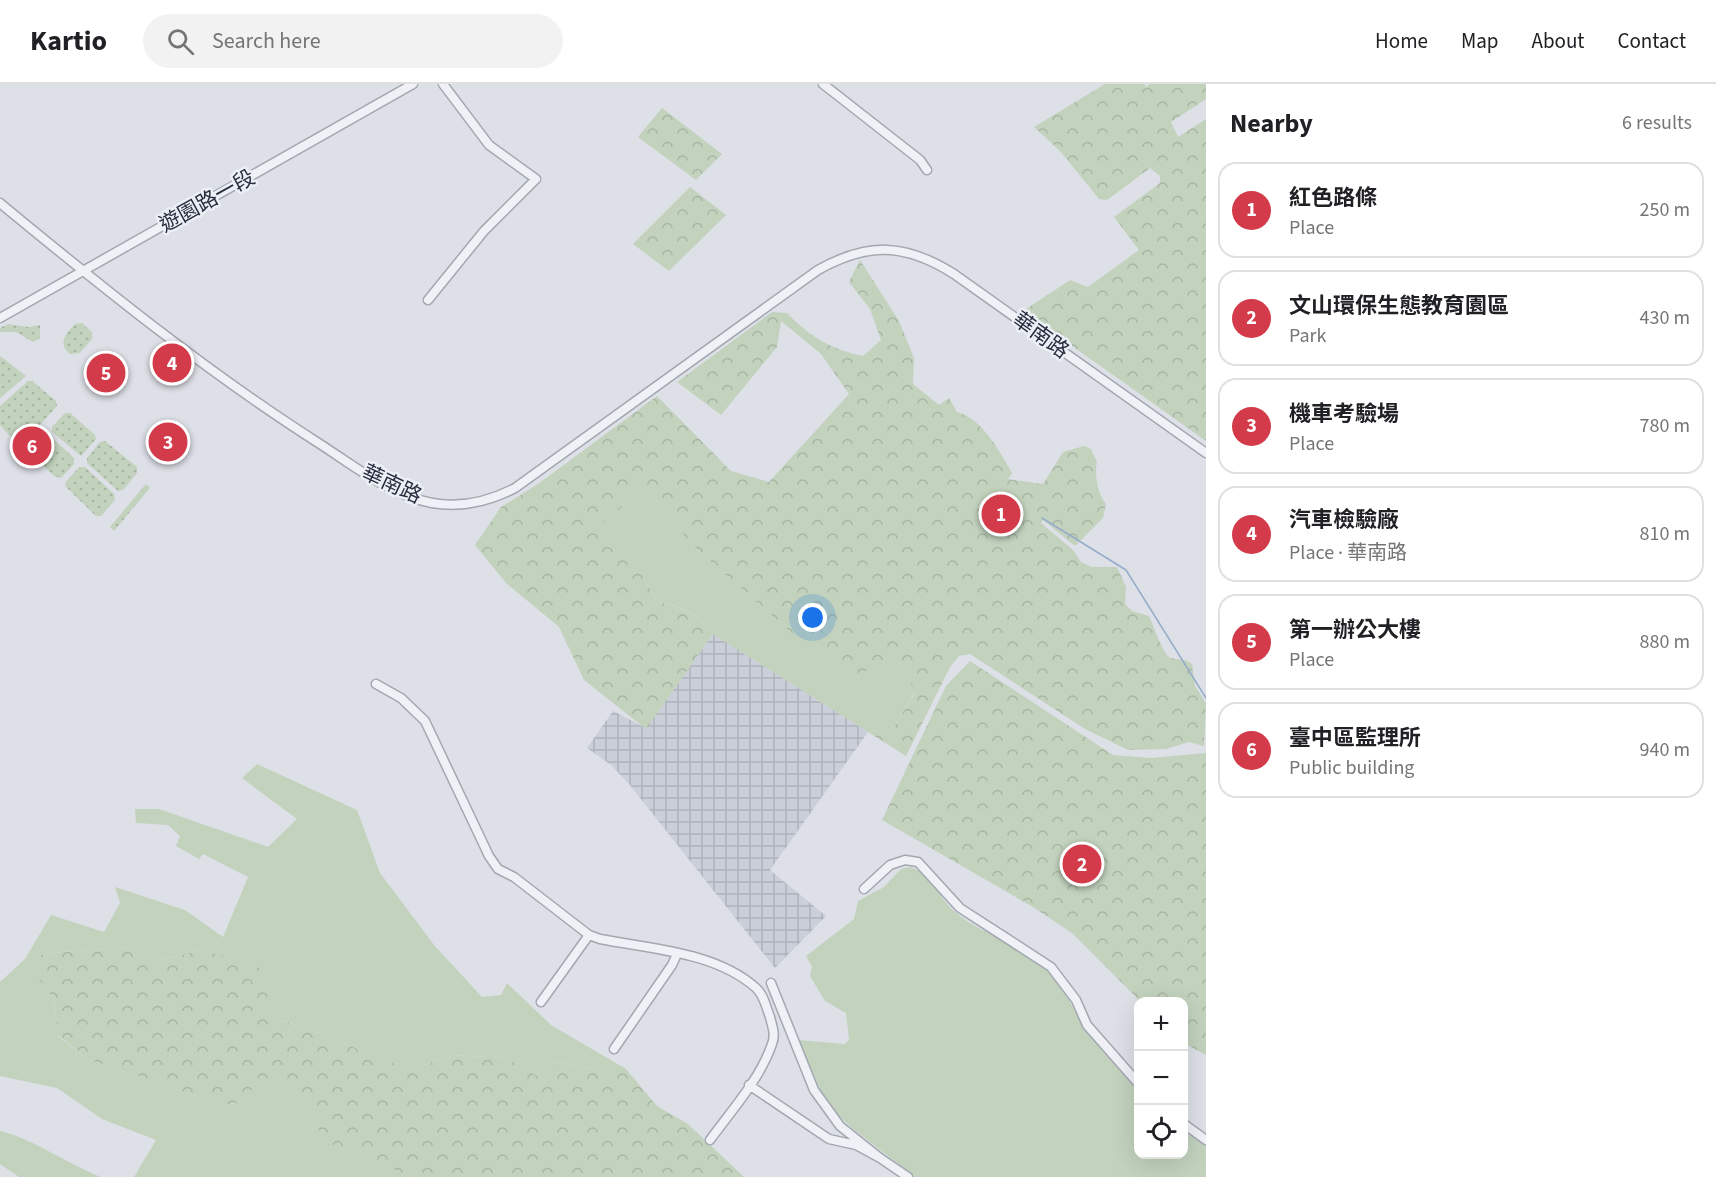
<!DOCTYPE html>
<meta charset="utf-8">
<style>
body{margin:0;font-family:"Source Sans 3","Noto Sans TC",sans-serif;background:#f2f2f2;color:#202124}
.controls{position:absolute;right:18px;bottom:18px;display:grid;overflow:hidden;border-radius:12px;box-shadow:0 6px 24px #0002}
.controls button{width:54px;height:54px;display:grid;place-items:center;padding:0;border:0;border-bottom:2px solid #e0e0e0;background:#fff;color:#202124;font:30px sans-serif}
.you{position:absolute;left:813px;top:534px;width:21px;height:21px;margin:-15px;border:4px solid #fff;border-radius:50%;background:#1a73e8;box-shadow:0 0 0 9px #1a73e833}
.badge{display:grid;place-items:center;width:39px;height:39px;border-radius:50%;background:#d33b4a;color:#fff;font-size:20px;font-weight:700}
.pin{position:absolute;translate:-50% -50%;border:3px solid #fff;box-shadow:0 2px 6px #0006}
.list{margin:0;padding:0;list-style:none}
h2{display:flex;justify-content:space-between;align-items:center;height:78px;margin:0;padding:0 24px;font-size:26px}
h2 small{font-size:20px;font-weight:400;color:#757577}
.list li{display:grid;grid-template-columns:39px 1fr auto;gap:18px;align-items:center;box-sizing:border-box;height:96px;margin:0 12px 12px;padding:0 12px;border:2px solid #e0e0e0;border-radius:18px}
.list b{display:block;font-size:22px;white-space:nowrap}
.list p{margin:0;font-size:20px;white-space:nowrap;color:#757577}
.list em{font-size:20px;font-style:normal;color:#757577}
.icon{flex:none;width:33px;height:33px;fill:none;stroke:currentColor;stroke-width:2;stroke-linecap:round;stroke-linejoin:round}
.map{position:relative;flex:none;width:1206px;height:1093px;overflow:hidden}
header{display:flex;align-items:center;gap:36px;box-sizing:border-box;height:84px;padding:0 30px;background:#fff;border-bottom:2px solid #e0e0e0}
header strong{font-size:28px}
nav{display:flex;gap:33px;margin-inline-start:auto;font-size:21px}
.search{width:420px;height:54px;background:#f2f2f2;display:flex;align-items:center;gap:15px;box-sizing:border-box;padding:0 21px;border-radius:33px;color:#757577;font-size:22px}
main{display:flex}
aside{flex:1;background:#fff}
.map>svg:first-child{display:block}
</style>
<header>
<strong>Kartio</strong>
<div class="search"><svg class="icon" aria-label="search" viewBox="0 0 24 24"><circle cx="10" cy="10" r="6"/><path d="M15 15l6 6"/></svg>Search here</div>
<nav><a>Home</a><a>Map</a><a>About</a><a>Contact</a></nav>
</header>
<main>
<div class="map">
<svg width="1206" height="1093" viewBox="0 0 1206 1093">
<defs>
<pattern id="industrial-grid" width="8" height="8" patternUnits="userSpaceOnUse" patternTransform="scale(1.5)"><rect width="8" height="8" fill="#cbcfd9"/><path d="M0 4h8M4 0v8" fill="none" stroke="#aeb2bb"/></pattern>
<pattern id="forest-crowns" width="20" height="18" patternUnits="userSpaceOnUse" patternTransform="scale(1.5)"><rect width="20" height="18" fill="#c2d2bd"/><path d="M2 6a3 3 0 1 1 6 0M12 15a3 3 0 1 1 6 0" fill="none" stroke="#a7b5a4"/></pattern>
<pattern id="garden-dots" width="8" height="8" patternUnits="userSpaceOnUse" patternTransform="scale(1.5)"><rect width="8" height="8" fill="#c2d2bd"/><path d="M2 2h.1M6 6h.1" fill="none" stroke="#a7b5a4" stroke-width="1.8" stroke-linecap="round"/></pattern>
</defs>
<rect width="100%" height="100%" fill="#dde0e7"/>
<!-- industrial -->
<path fill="url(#industrial-grid)" d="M713,550L868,648L770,786L826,832L775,884L629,700L611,681L587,664L613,627L646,644Z"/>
<!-- grass -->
<path fill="#c2d2bd" d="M641,396L690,459L793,550L900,577L915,608L895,641L868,648L713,550C695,529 685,523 658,518L646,498V483L599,457V442L623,422Z
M257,680L357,726L380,789L434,861L482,913L501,911L507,899L551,941L626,985H594L555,978L545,997L508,974L451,971L411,986L308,945L273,934L202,866L158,876L131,863L48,869L26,875L54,916L58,952L87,975L223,1021L245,1018L258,993L310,1012L322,1056L412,1093H134L156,1056L102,1035L57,1004L0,992V898L25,875L51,831L104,848L120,819L115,803L185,826L223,853L248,793L203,770L199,775L176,762L180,752L168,741L136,739L135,725H159L268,763L297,735L242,694Z
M910,783C932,790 938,813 954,827C981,851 1018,858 1044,882C1062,898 1071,923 1085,942C1101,965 1120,985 1138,1005V1070H1184V1043L1206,1061V1093H915L852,1044L833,1026L823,1012L798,956L845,960L849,956L846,929L825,917L810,892L812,883L806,872L854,835L858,817L884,803L901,785Z
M0,1047C34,1055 67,1080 101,1093H19L0,1080Z"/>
<!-- forest -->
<path fill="url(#forest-crowns)" d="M1105,0H1144L1146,3L1150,0H1206V15L1171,38L1178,53L1206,35V357L1023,227L1070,196L1088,203L1139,166L1114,133L1160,99V92L1150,84L1107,116L1099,115L1061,68L1034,43Z
M662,24L722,70L696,96L638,53Z
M690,103L726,131L669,187L633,160Z
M860,176L899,237L914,274L913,300L939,321L949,314L957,328C982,334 1000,368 1012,389L1008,395L1043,400L1063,368L1084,362L1091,365L1097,378C1094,390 1098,411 1106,420L1103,434L1075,462L1043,436L1041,439L1073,466L1081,478L1092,483H1117L1126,503L1125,520L1132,527L1149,532C1153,541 1163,569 1169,573C1177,577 1183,573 1192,580L1195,602L1206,619L1204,662L1189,658L1166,665L1128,666L1085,645L970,570L959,572L950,583L906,672L868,648L895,641L915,609L900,577L886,575L860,590L793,550L690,459L641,397L623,422L599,442V457L646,483V498L658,518C685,524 695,529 713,550L646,645L584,596L559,543L506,499L475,461L501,423L538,400L657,312L731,387L769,398L849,310L821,270L781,237L777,263L721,331L677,298L772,228L787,229C810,253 831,265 863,272L881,256L870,225L849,198Z
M970,577L1113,671L1151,674L1206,669V971L1184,959V918L1140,917L1072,849L1033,823L882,736L946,602Z
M131,863L159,876L202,866L260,884L273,934L308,945L411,986L451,971L508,974L545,997L554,978L594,985H626L657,1022L688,1040L744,1093H412L321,1056L310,1012L258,994L245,1018L223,1021L87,975L58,951L54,916L25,875L48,869Z"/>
<!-- garden -->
<path fill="url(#garden-dots)" d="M82,239L92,248V255L80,269L70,270C57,260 66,249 75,240Z
M8,240L28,243L40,241V254L33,258L16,248H0V244Z
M0,272L26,292L0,314Z
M28,297H32L56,317L57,322L23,360L18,361L0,341V322Z
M65,329H70L95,351L96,355L81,372L52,348V343Z
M46,352L51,353L74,374V380L61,394L54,392L33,372V368Z
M105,357L137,383V389L123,406L118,407L87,379V374L100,358Z
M79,383H85L114,410L115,416L101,432H96L66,403L65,399Z
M146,400L150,404L114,447L110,443Z"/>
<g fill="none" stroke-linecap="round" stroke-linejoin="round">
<!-- stream -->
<path stroke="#96acca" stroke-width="1.5" d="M1042,434L1126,486L1206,614"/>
<!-- minor casing -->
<g stroke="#a2a7b1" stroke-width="11">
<path id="minor" d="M823,0L920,76L927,86
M0,119C103,204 207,288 320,360C354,382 390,411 432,419C461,424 490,417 515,404L818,186C868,158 905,159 954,190L1206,369
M428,216L484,147L536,95L489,61L443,0
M0,234L413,0
M376,600L401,614L425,637L489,772L498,785L514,793L589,851L600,855C651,865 716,868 756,904C764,911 766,923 770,933C772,942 776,950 772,960C760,995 732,1026 710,1056
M864,805L890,781L905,776L918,778L960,824L1051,883L1076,916L1087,941L1138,999
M771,899L814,1006L840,1042L880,1074
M541,918L589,851
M614,965L672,881L677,870
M749,1001L829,1055L856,1061L880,1074L908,1093
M1184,1040L1206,1056"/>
</g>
<!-- minor -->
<use href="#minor" stroke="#eff1f6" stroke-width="8"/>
</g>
<g text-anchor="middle" stroke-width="5" stroke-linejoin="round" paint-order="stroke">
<!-- street labels -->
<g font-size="21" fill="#262d3e" stroke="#eceff5">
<text transform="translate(207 117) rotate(-29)" y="7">遊園路一段</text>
<text transform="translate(1041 251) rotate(36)" y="7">華南路</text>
<text transform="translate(392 400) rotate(25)" y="7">華南路</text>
</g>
</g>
</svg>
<div class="controls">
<button>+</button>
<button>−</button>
<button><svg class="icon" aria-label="locate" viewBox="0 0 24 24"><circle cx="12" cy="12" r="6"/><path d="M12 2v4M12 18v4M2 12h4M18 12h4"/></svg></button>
</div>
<div class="you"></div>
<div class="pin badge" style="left:1001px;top:430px">1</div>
<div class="pin badge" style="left:1082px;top:780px">2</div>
<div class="pin badge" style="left:168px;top:358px">3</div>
<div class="pin badge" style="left:172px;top:279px">4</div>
<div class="pin badge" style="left:106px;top:289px">5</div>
<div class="pin badge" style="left:32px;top:362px">6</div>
</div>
<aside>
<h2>Nearby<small>6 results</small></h2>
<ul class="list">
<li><span class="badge">1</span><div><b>紅色路條</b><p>Place</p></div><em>250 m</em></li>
<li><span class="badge">2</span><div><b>文山環保生態教育園區</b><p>Park</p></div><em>430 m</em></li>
<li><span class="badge">3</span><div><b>機車考驗場</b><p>Place</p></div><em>780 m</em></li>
<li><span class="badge">4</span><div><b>汽車檢驗廠</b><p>Place · 華南路</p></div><em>810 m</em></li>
<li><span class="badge">5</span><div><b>第一辦公大樓</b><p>Place</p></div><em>880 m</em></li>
<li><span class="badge">6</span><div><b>臺中區監理所</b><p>Public building</p></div><em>940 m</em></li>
</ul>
</aside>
</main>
